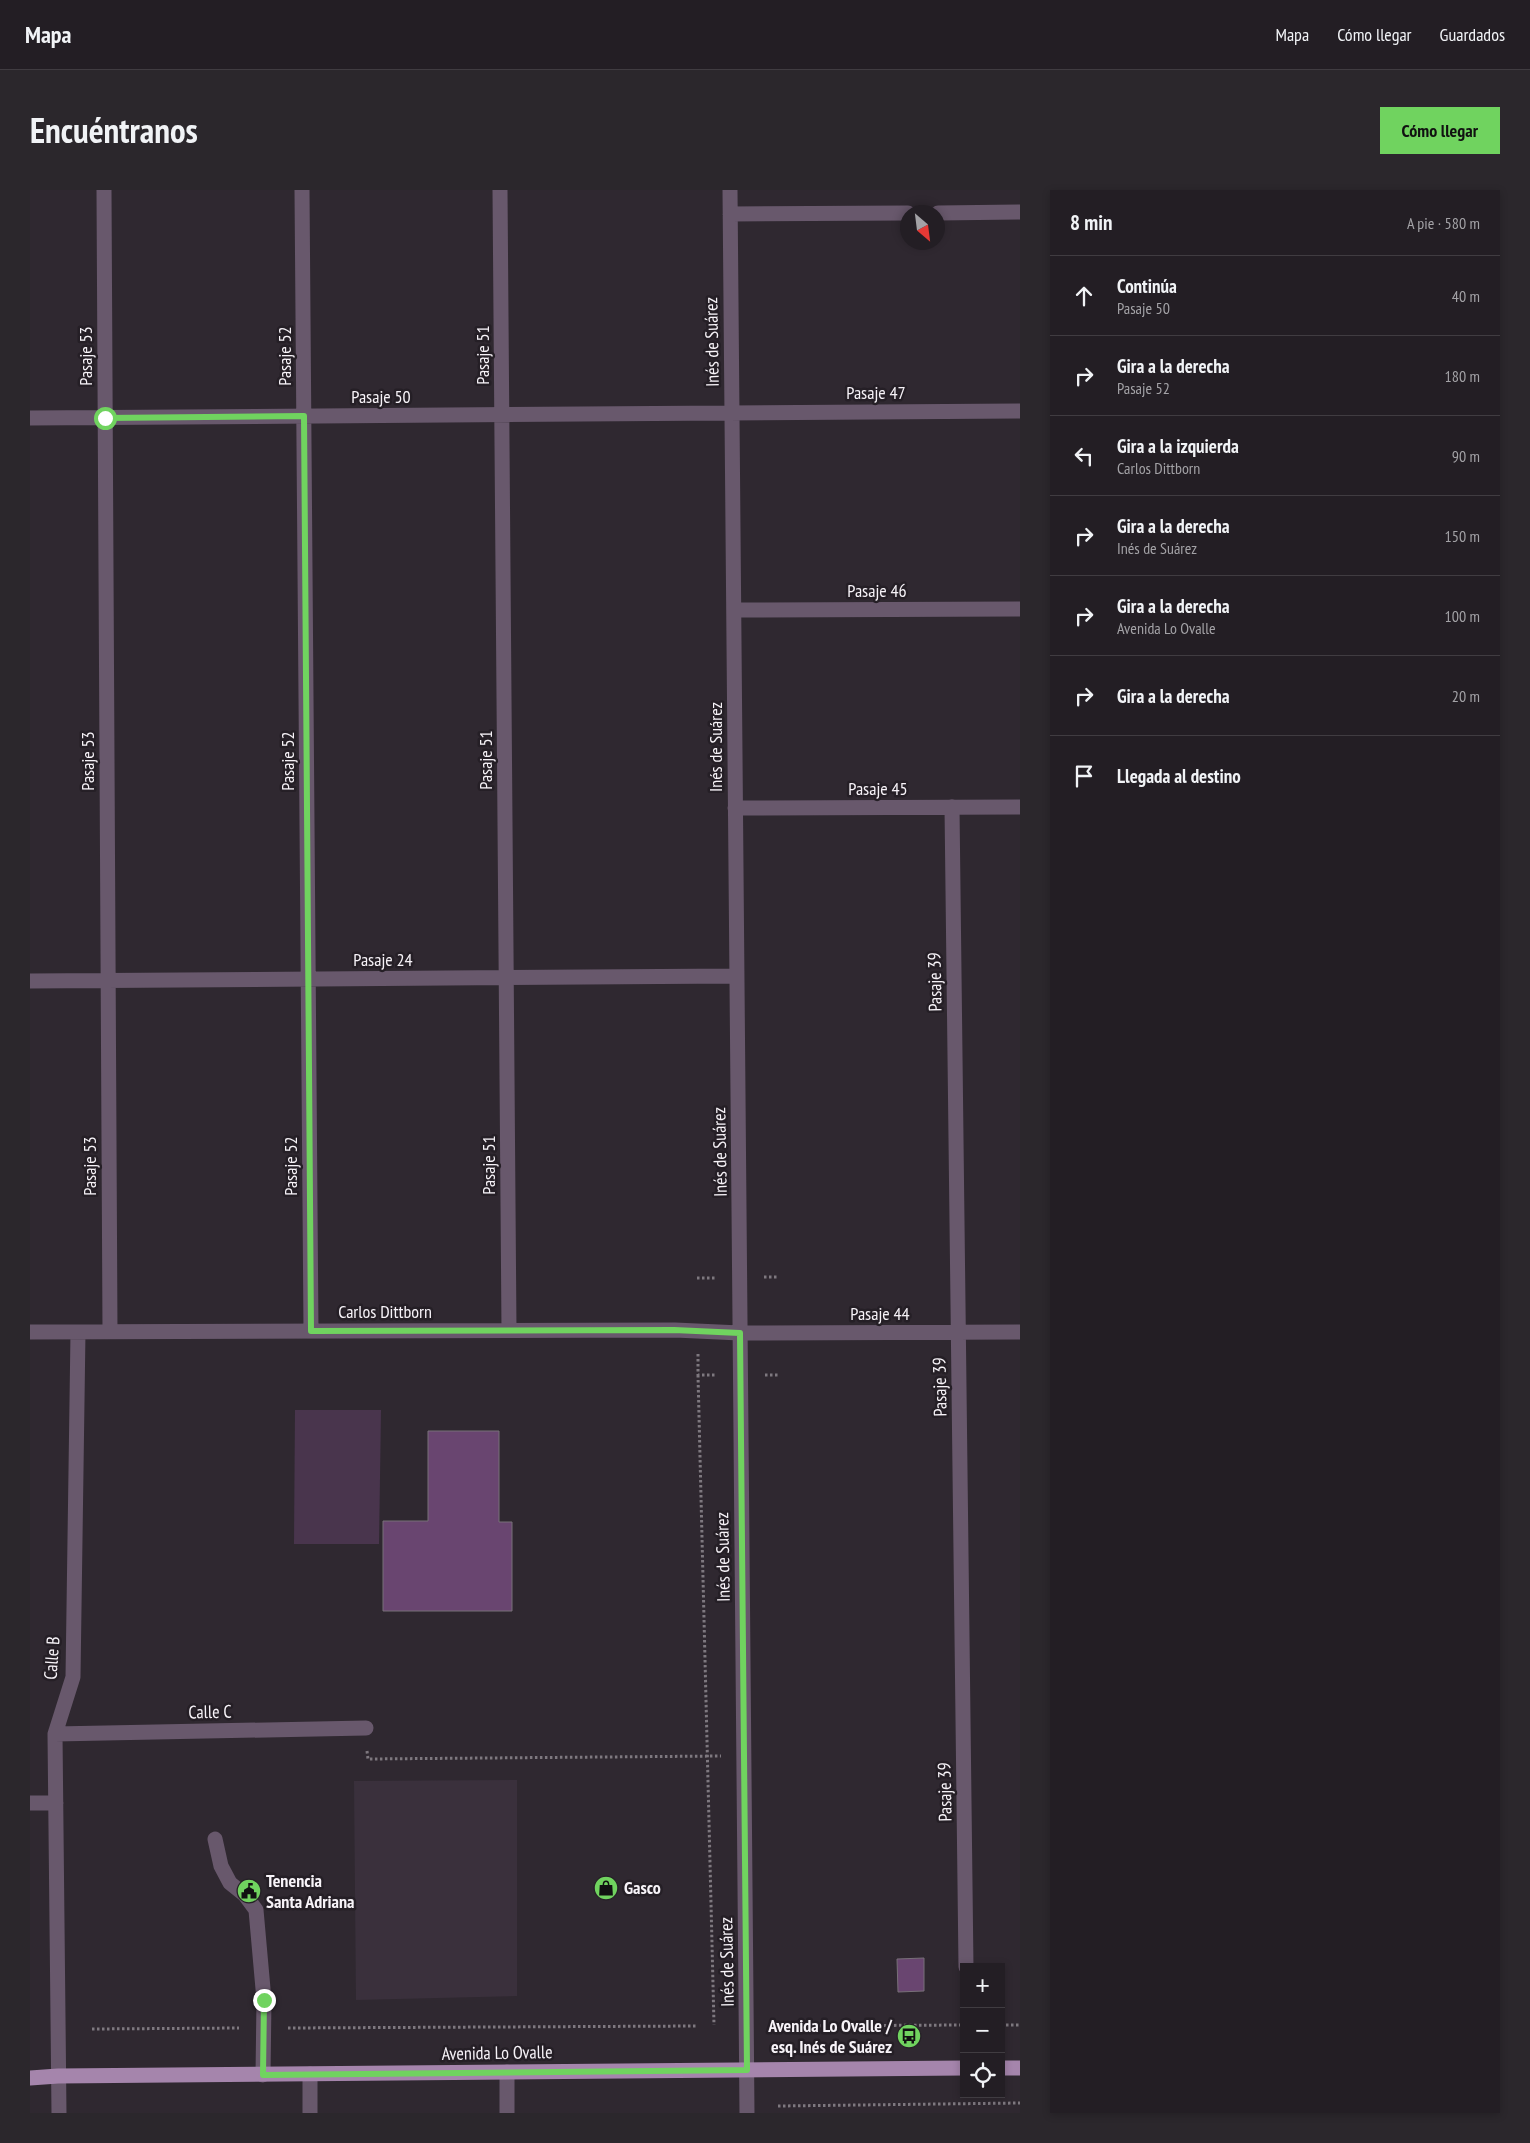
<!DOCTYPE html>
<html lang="es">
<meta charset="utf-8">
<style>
body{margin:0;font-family:"PT Sans Narrow",sans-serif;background:#2b272c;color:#f1f3f6}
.controls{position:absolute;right:15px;bottom:15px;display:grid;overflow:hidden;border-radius:0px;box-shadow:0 2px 8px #0003}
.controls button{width:45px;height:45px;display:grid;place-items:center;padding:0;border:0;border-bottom:1px solid #403c41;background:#231e24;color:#f1f3f6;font:25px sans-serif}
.compass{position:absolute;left:870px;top:15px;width:45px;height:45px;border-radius:50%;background:#231e24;box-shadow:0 2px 8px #0003;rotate:152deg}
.stop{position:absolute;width:15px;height:15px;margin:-11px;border:4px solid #70d35f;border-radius:50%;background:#fff}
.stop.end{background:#70d35f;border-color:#fff;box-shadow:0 1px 5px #0008}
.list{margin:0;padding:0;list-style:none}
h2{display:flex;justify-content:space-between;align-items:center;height:65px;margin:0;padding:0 20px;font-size:21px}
h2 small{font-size:16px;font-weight:400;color:#a3a2a6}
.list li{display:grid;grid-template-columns:32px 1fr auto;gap:15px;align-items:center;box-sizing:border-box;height:80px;padding:0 20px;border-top:1px solid #403c41}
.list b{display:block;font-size:19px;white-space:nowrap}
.list p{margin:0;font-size:16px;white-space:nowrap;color:#a3a2a6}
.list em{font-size:16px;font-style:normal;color:#a3a2a6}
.icon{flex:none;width:28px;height:28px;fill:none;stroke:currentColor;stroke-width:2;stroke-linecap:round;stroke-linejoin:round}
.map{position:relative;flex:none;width:990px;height:1923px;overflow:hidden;border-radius:0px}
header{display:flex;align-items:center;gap:30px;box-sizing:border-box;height:70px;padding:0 25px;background:#231e24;border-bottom:1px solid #403c41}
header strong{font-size:24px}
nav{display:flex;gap:28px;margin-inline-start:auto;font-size:18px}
.intro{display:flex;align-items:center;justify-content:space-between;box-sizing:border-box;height:120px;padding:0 30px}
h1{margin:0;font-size:35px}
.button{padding:12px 22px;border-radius:0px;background:#70d35f;color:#111;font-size:18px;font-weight:700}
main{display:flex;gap:30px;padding:0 30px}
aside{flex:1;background:#231e24;border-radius:0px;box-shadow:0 2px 8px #0003}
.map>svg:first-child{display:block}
</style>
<header>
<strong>Mapa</strong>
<nav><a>Mapa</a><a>Cómo llegar</a><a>Guardados</a></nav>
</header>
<div class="intro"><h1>Encuéntranos</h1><a class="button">Cómo llegar</a></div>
<main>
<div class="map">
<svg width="990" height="1923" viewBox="0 0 990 1923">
<rect width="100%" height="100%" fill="#2f2830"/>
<!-- built -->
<path fill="#3a303c" d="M487,1590V1806L326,1810L324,1591Z"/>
<!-- green -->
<path fill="#49354d" d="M265,1220H351L349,1354H264Z"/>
<!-- building -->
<path fill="#694570" stroke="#787079" d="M398,1241H469V1332H482V1421H353V1331H398Z
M894,1768V1801L868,1802L867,1769Z"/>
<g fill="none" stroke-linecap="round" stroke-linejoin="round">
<!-- path -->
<path stroke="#7e787f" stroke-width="3" stroke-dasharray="2.5 2.5" stroke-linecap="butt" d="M734,1087H749
M667,1088H686
M668,1164V1185H686
M668,1185L684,1835
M735,1185H749
M337,1561L338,1569L691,1566
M971,1835H990
M749,1836L934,1835
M258,1838L667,1836
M62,1839L209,1838
M748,1916L990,1913"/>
<!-- minor -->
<path stroke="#68586c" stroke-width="15" d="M74,0L80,1141
M272,0L281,1141
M470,0L479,1140
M700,0L717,1923
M908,23L990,22
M700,24L878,23
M0,228L990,221
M704,420L990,419
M922,617L936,1777
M705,618L990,617
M0,791L706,786
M0,1142L645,1140L710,1143L990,1142
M25,1544L336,1538
M0,1613H26
M185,1649L191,1676L200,1693L215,1705L226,1720L234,1810L233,1885
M477,1882V1923
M280,1884V1923
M29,1923L25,1544L43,1487L48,1142"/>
<!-- major -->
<path stroke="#a585ac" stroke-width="15" d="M971,1878H990
M0,1888L28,1886L934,1878"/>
</g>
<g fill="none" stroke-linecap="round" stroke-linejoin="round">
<!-- route -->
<path stroke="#70d35f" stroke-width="6" d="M75,228L274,226L281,1141L644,1140L710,1143L717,1880L233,1885L234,1810"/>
</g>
<!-- icons -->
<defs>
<g id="shop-disc" transform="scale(1.25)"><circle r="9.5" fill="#70d35f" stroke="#251f26"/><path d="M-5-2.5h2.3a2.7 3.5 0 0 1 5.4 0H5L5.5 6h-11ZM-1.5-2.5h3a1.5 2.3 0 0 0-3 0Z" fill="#111"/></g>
<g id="civic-disc" transform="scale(1.25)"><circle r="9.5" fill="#70d35f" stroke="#251f26"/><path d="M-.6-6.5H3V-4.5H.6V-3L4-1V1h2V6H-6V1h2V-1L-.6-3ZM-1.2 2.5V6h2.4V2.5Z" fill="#111"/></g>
<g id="bus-disc" transform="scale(1.25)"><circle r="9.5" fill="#70d35f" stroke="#251f26"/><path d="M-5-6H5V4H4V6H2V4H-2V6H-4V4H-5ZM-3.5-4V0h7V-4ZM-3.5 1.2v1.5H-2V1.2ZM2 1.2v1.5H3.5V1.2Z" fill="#111"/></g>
</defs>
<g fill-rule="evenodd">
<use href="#shop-disc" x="576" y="1698"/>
<use href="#civic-disc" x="219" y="1701"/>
<use href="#bus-disc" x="879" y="1846"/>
</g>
<g text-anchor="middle" stroke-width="5" stroke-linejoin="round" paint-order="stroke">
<!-- street labels -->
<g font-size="18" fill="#f7f3f8" stroke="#251f26">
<text transform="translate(682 152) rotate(-91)" y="6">Inés de Suárez</text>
<text transform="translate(453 165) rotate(-90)" y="6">Pasaje 51</text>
<text transform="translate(56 166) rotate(-90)" y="6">Pasaje 53</text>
<text transform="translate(255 166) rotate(-90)" y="6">Pasaje 52</text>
<text x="846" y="209">Pasaje 47</text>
<text x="351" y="213">Pasaje 50</text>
<text x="847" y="407">Pasaje 46</text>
<text transform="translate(686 557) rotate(-90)" y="6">Inés de Suárez</text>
<text transform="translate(456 570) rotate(-90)" y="6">Pasaje 51</text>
<text transform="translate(58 571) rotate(-90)" y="6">Pasaje 53</text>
<text transform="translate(258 571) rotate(-90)" y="6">Pasaje 52</text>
<text x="848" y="605">Pasaje 45</text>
<text x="353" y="776">Pasaje 24</text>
<text transform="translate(905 792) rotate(-91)" y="6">Pasaje 39</text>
<text transform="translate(690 962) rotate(-91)" y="6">Inés de Suárez</text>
<text transform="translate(459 975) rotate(-90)" y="6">Pasaje 51</text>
<text transform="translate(60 976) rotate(-90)" y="6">Pasaje 53</text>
<text transform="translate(261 976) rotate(-90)" y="6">Pasaje 52</text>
<text x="355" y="1128">Carlos Dittborn</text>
<text x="850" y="1130">Pasaje 44</text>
<text transform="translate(910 1197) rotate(-91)" y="6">Pasaje 39</text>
<text transform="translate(693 1367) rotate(-91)" y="6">Inés de Suárez</text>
<text transform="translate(22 1468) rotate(-86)" y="6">Calle B</text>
<text transform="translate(180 1522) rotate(-1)" y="6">Calle C</text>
<text transform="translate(915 1602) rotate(-91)" y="6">Pasaje 39</text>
<text transform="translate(697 1772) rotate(-91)" y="6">Inés de Suárez</text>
<text transform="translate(467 1863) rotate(-1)" y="6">Avenida Lo Ovalle</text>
</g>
<!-- poi labels -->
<g font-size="18" font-weight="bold" fill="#f7f3f8" stroke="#251f26" text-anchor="start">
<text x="236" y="1697">Tenencia<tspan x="236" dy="21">Santa Adriana</tspan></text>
<text x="594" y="1704">Gasco</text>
<text x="862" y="1842" text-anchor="end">Avenida Lo Ovalle /<tspan x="862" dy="21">esq. Inés de Suárez</tspan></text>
</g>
</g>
</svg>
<div class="controls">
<button>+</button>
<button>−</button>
<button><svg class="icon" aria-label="locate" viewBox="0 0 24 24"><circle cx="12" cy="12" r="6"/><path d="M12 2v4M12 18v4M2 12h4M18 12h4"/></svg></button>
</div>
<svg class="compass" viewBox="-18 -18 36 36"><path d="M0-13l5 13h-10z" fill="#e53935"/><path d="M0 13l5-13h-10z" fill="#a3a2a6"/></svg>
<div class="stop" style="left:75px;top:228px"></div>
<div class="stop end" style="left:234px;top:1810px"></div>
</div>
<aside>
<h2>8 min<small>A pie · 580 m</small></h2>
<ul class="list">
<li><svg class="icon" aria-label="ahead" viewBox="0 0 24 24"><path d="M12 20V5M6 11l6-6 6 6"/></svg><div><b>Continúa</b><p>Pasaje 50</p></div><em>40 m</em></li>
<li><svg class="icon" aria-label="right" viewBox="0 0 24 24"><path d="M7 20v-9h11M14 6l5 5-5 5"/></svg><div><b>Gira a la derecha</b><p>Pasaje 52</p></div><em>180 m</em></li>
<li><svg class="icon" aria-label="left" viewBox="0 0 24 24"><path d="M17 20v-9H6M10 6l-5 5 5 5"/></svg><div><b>Gira a la izquierda</b><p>Carlos Dittborn</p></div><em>90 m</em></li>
<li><svg class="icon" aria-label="right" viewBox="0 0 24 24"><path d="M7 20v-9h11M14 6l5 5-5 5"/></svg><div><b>Gira a la derecha</b><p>Inés de Suárez</p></div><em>150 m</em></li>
<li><svg class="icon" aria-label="right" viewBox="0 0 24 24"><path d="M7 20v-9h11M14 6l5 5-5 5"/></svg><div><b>Gira a la derecha</b><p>Avenida Lo Ovalle</p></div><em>100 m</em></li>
<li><svg class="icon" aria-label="right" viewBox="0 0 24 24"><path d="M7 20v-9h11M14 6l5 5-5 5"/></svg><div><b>Gira a la derecha</b></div><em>20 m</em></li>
<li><svg class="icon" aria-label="arrive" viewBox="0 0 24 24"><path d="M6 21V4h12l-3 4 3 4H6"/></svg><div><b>Llegada al destino</b></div></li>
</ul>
</aside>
</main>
